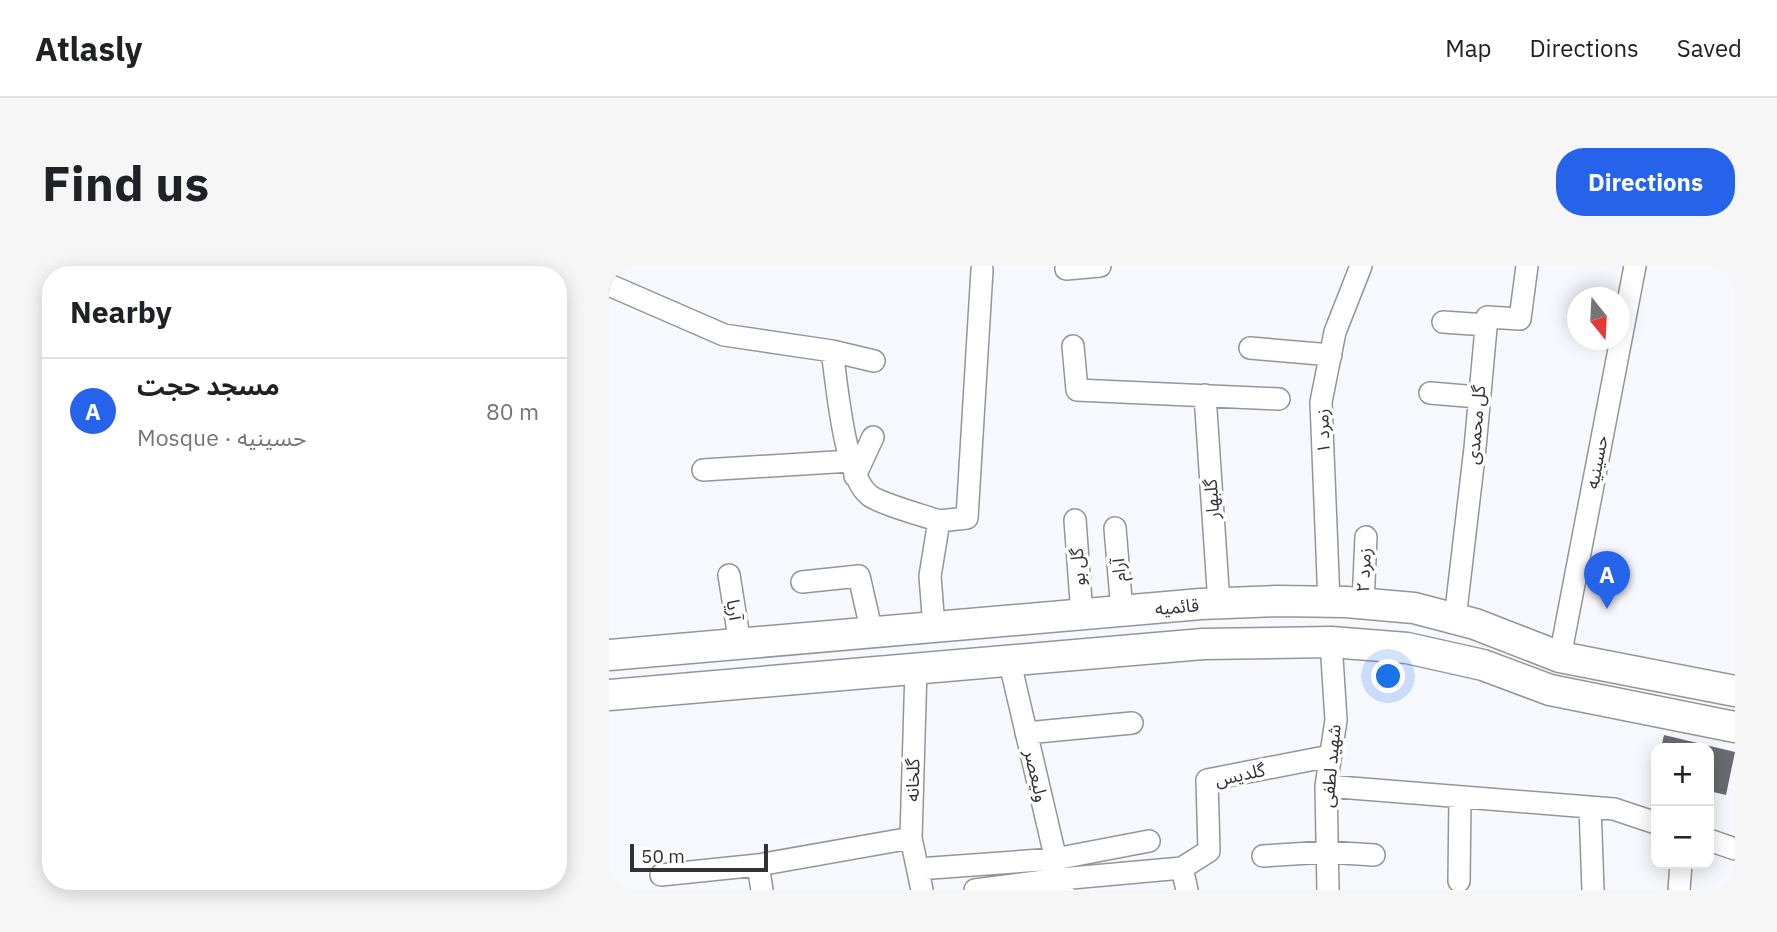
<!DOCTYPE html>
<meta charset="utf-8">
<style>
body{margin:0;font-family:"IBM Plex Sans","Noto Sans Arabic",sans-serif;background:#f6f6f6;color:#202124}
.controls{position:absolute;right:21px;bottom:21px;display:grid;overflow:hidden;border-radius:14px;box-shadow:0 4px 18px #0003}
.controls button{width:63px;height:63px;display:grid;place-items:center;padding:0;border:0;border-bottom:2px solid #e0e0e0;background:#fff;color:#202124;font:35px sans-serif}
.compass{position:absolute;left:958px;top:21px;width:63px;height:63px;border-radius:50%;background:#fff;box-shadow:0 4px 18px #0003;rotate:162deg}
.scale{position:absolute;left:21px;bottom:18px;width:138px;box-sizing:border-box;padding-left:7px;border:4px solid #323235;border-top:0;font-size:19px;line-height:24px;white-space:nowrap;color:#323235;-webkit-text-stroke:5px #fff;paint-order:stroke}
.you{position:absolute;left:780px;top:411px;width:24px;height:24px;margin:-18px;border:5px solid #fff;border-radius:50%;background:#1a73e8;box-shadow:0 0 0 10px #1a73e833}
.badge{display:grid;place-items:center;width:46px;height:46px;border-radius:50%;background:#2563eb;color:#fff;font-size:23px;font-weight:700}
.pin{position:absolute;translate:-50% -58px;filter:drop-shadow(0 2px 4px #0008)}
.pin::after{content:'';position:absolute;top:37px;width:24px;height:21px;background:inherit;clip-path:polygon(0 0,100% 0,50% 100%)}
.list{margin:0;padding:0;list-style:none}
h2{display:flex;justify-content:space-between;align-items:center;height:91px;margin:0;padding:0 28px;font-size:30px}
h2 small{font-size:23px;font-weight:400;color:#757577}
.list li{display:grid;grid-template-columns:46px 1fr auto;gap:21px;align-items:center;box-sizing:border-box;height:105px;padding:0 28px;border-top:2px solid #e0e0e0}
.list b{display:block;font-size:26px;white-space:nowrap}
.list p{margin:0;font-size:23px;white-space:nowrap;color:#757577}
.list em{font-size:23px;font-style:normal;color:#757577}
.map{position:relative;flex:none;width:1126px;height:624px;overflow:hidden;border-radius:28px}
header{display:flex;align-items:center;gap:42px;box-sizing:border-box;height:98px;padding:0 35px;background:#fff;border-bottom:2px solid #e0e0e0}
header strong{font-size:33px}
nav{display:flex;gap:38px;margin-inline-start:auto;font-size:24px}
.intro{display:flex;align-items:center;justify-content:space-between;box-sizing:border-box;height:168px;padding:0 42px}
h1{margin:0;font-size:49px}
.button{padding:18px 32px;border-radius:28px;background:#2563eb;color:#fff;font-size:24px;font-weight:700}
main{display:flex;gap:42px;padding:0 42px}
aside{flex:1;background:#fff;border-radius:28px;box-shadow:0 4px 18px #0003}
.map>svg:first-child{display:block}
</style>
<header>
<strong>Atlasly</strong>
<nav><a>Map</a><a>Directions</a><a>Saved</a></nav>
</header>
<div class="intro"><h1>Find us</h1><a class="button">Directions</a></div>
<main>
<aside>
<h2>Nearby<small></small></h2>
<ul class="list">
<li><span class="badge">A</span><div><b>مسجد حجت</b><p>Mosque · حسینیه</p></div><em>80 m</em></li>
</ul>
</aside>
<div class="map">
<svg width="1126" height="624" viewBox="0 0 1126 624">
<rect width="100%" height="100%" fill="#f7f7fe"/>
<!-- building -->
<path fill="#6a6a72" d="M1055,469L1126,486L1117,529L1100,525V482H1052Z"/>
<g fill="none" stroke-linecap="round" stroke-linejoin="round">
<!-- street casing -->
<g stroke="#94949c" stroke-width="24">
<path id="street" d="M457,3L491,0
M0,19L115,69L223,85L265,95
M834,56L877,59
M464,80L468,124L670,133
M641,82L722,89
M223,85C228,118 235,209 260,229C269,237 316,250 330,255L321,310L325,361
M821,127L869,131
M596,129L610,338
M94,204L242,195
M246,210L264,171
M466,254L473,349
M330,255L358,252L373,4
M506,262L513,345
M120,309L131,378
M193,316L250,310L263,367
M720,336L712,136L726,66L752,0
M754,338L757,271
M846,353L866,182L878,51L911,53L918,0
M951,391L1026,0
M401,397L454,624
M307,403L302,572L313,624
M417,467L523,457
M717,520L1005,543L1047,557
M981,541L984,624
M1100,574L1126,583
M654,590L717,586L765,589
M149,599L153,624
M573,602L600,585L598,514L721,490
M309,603L446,593L540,575
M52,609L149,599L302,572
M850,615L851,531
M366,624L451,613L573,602L578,624
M719,624L717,520L727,454L722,376
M1070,624L1072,598"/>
</g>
<!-- secondary casing -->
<g stroke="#94949c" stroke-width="33">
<path id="secondary" d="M0,389L592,338L668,335L737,336L805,342L866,358L951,391L1126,425
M0,429L594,378L722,376L798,382L874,399L941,424L1126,461"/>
</g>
<!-- street -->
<use href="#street" stroke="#fff" stroke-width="21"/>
<!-- secondary -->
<use href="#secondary" stroke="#fff" stroke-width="30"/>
</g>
<g text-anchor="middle" stroke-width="7" stroke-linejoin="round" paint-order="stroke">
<!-- street labels -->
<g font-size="18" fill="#323235" stroke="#fff">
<text transform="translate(867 159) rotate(-85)" y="6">گل محمدی</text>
<text transform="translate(714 165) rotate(-92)" y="6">زمرد ۱</text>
<text transform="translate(988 196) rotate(-79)" y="6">حسینیه</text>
<text transform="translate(603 233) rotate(-94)" y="6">گلبهار</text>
<text transform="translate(469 301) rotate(-94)" y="6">گل بو</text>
<text transform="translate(510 304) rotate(-95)" y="6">آرام</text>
<text transform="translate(755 304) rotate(-87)" y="6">زمرد ۲</text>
<text transform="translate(568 341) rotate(-5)" y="6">قائمیه</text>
<text transform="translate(125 344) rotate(81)" y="6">آریا</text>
<text transform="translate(722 500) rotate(-85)" y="6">شهید لطفی</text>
<text transform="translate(631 509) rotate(-12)" y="6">گلدیس</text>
<text transform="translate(427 510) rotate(77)" y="6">ولیعصر</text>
<text transform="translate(304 514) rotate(-89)" y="6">گلخانه</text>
</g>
</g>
</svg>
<div class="controls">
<button>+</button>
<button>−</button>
</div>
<svg class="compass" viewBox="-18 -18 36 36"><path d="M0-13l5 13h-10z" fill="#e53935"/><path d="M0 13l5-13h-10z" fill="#757577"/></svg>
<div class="scale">50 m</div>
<div class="you"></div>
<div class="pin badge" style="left:998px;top:343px">A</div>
</div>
</main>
